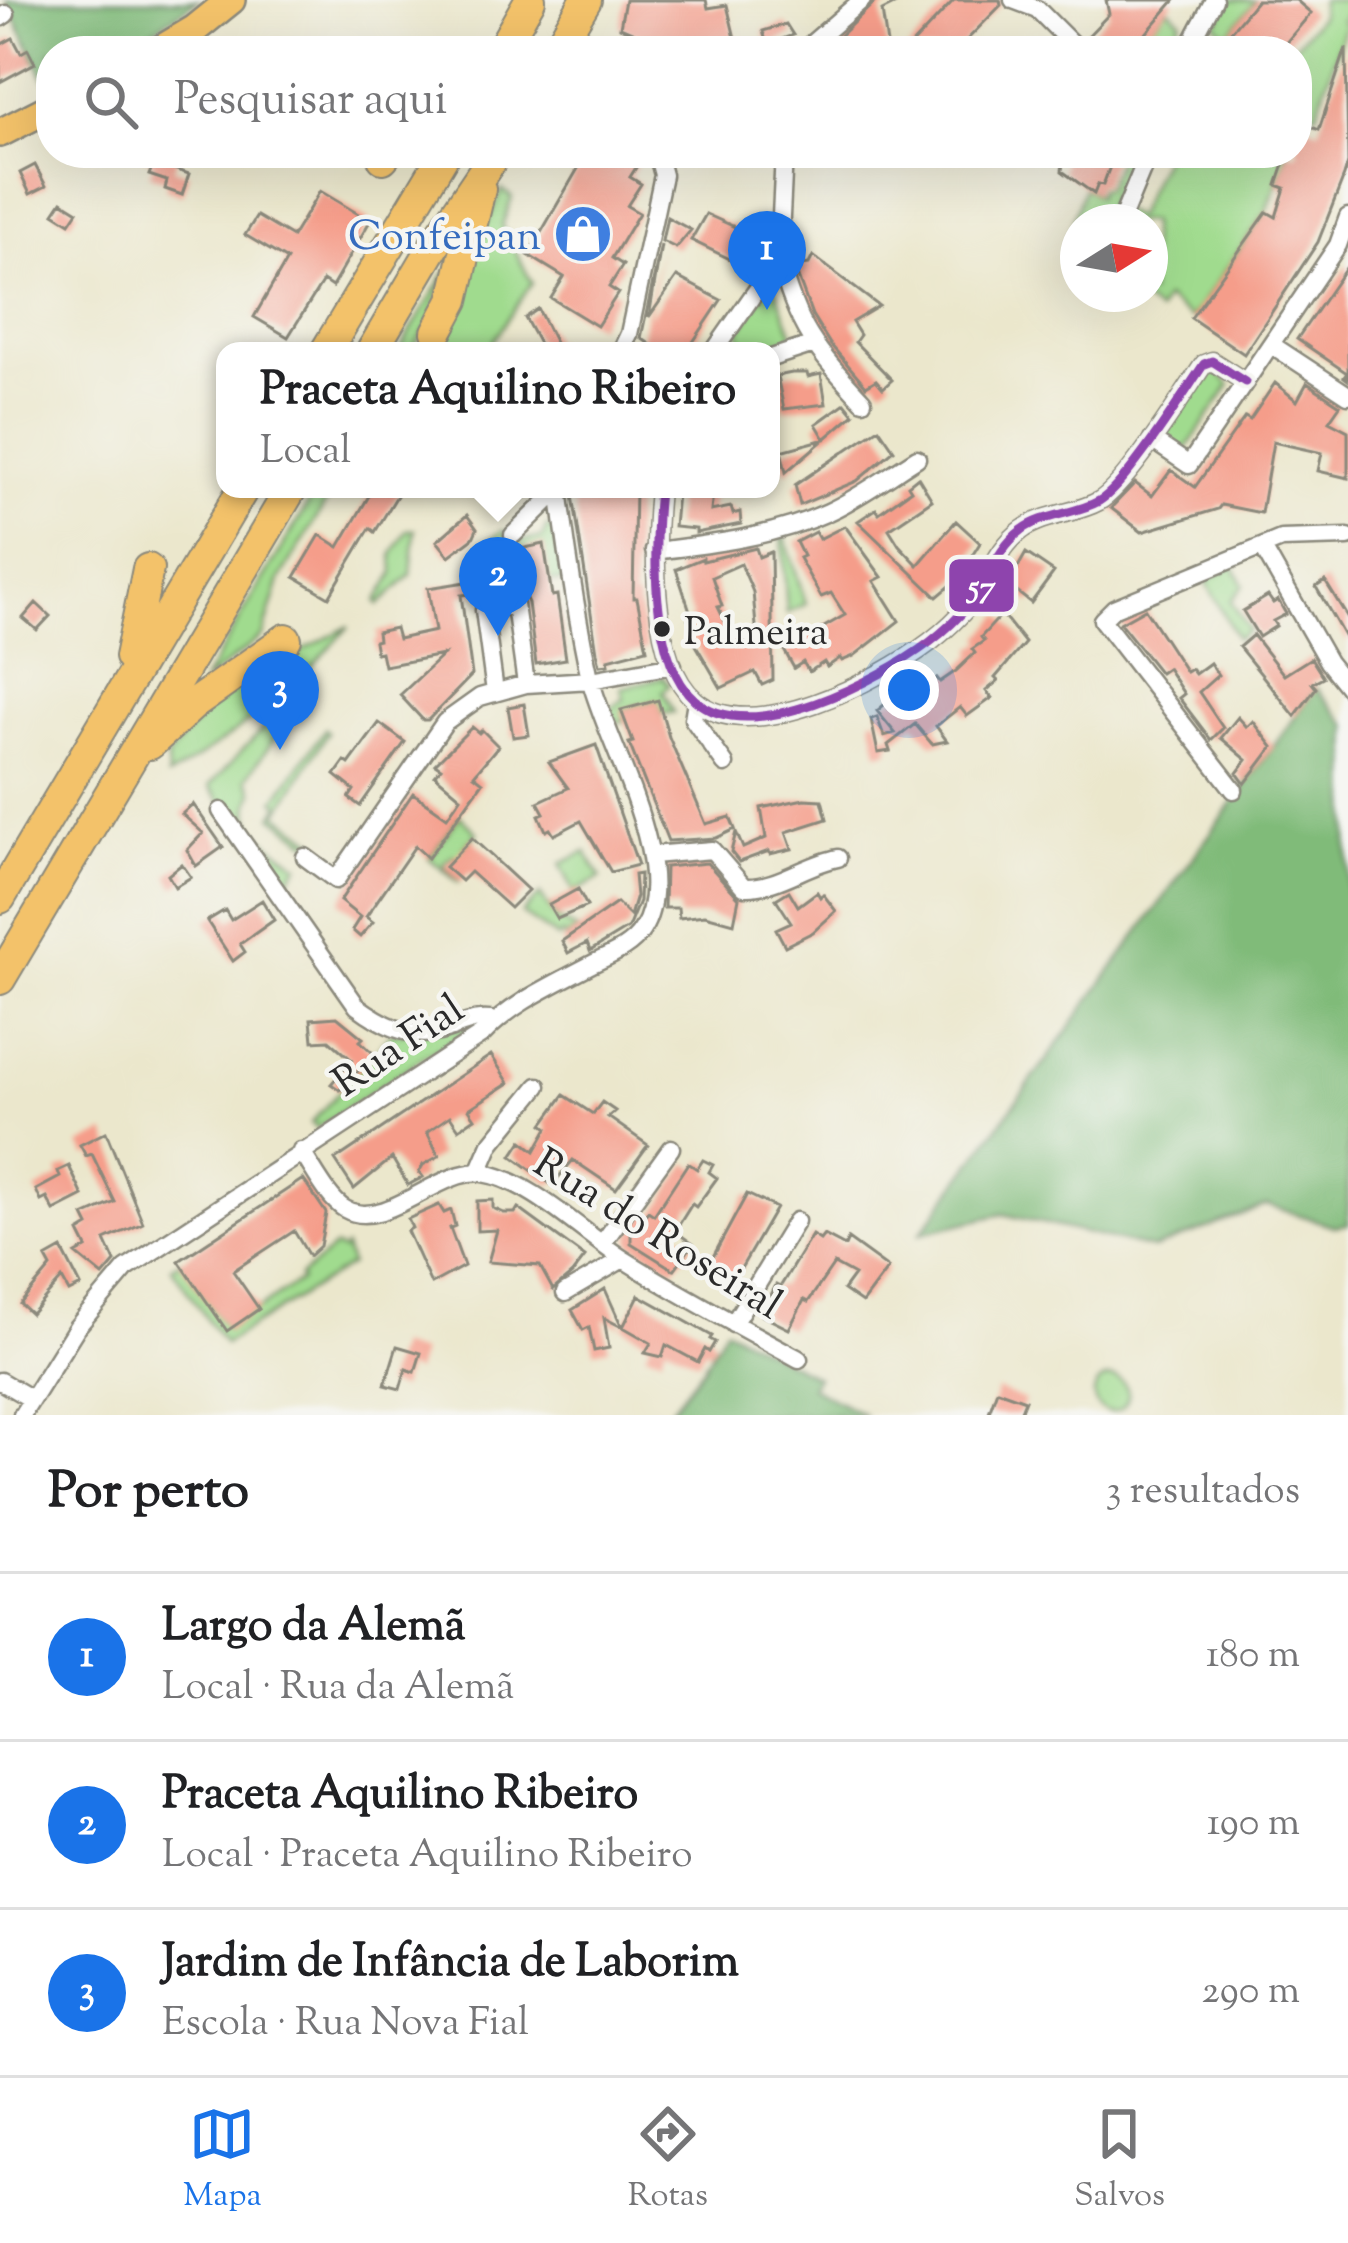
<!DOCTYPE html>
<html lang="pt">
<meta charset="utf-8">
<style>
body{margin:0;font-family:"Sorts Mill Goudy",serif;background:#f6f6f6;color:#202124}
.compass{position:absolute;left:1060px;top:204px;width:108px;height:108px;border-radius:50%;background:#fff;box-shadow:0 12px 48px #0002;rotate:79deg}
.you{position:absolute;left:909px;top:690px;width:42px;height:42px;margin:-30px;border:9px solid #fff;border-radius:50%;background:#1a73e8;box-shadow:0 0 0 18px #1a73e833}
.badge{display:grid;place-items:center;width:78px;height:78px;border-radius:50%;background:#1a73e8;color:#fff;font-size:39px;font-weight:700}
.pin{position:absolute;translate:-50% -99px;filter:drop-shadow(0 3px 6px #0008)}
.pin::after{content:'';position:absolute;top:63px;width:42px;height:36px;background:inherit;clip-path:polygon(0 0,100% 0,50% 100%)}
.popup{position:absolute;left:216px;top:342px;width:564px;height:156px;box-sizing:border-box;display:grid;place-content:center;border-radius:24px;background:#fff;filter:drop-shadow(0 3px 9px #0005);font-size:39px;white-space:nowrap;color:#757577}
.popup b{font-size:45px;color:#202124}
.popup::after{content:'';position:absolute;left:50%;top:100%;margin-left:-24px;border:24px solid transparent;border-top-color:#fff}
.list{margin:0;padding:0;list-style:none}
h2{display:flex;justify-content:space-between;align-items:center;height:156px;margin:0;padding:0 48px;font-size:51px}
h2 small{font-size:39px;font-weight:400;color:#757577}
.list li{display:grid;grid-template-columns:78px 1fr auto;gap:36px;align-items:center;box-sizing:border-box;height:168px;padding:0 48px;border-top:3px solid #e0e0e0}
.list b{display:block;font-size:45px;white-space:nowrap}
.list p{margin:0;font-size:39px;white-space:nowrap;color:#757577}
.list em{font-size:39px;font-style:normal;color:#757577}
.icon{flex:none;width:66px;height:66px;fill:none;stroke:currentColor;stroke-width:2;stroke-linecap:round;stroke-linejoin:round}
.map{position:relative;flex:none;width:1348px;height:1415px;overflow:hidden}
.search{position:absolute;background:#fff;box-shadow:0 12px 48px #0002;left:36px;right:36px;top:36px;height:132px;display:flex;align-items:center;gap:30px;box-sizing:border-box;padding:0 42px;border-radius:48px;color:#757577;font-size:45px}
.sheet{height:660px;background:#fff}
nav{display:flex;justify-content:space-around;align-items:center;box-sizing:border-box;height:168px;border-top:3px solid #e0e0e0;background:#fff;font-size:33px;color:#757577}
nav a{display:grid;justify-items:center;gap:6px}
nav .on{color:#1a73e8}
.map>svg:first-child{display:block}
</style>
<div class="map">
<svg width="1348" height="1415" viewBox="0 0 1348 1415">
<rect width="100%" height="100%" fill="#f6f6f2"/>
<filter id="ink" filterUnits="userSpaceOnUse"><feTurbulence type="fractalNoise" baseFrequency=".00833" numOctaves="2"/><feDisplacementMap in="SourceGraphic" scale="24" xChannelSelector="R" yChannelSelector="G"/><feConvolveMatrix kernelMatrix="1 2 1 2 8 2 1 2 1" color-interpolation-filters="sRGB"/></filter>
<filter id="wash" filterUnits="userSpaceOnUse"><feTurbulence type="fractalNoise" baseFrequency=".004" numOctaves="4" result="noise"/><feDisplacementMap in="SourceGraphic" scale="48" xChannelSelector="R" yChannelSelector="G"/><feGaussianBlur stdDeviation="2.7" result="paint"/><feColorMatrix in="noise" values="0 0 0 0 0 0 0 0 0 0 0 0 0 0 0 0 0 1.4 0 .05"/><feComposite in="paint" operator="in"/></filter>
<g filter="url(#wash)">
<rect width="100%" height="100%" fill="#ebe7cc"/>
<!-- green -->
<path fill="#a0db8e" stroke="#66835c" stroke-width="3" d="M1230,0L1256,1L1228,34L1216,25Z
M1321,0H1348V14L1341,20L1345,25L1317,113L1307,110L1297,127V51H1290L1320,16Z
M1168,8L1181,20L1169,47L1142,37Z
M1121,153H1131L1107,204L1135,217L1165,153H1288L1267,211L1191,318L1165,299L1158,312L1132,294H1150V222H1078V256L1064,246L1084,187L1097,196L1099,189H1105Z
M502,190L512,197L502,226L532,283L486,351H456L446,343L483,232Z
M447,270L430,321L411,351H399Z
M770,283L774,285L796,342L747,350L739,332Z
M1208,369L1215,370L1230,385L1186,449C1177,449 1166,440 1164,432Z
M317,489H334L280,580L263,636L202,683Z
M554,527L564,582L549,581L543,545L491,556L484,544L503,530L513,542L542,538L546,528Z
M407,530H415L411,575L379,605L377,602L394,573L393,554Z
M785,537L806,604L787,613L782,538Z
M1233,565L1244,585L1231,601L1249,630L1237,639L1206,581Z
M349,626C299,686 234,736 168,777L167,758L205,711L251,678Z
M663,677L669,685L663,692L674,712L662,714L657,700L622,710L625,721L615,722L610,708L624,699L621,688Z
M288,702L295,708L247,778L254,793C235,827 275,847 299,865L286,883L209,786Z
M325,729L328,732L278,814L316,842L313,846L273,816L280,804L275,800Z
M460,816L477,833L463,847L470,855L462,863L453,855L443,865L459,883L429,858Z
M586,852L601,878L574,892L560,864Z
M540,895L557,919L577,930L565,938L562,934L558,938L522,914Z
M480,1025L425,1056L317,1128L311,1123L392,1033Z
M335,1247L342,1251L345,1248L350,1265L224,1344L171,1267L180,1261L227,1330L301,1280L299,1277Z
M1094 1395a17 17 0 1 1 34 0a17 17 0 1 1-34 0Z"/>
<!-- forest -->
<path fill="#80bb79" stroke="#567352" stroke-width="3" d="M6,0H198L122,51H51L49,87Z
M1316,688L1348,725V1224L1334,1226L1267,1205L1153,1249L1003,1214L921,1233Z
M725,1328L816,1377L811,1387L865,1415H666L704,1366Z"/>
<g id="blocks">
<!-- building -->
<path fill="#f59d8a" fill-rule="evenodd" d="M625,0H706L708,8L727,5L738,51H676L620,27Z
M877,0H904L882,11L888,51H824Z
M954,0H1000L1001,5L956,51H906Z
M1106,0H1175L1137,44L1147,51H1091L1085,39L1109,14Z
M1257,0H1296L1311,13L1279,51H1214Z
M786,24L793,35L767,45L763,31Z
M13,38L21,53L28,49L35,63L0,82V45Z
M1346,48L1348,163L1344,176L1318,242L1244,354L1191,318L1267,212L1276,217L1285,188L1277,185L1288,153H1297V121L1319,130Z
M133,153H179L174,169L189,174L182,195L165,189L167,181L149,175L154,162Z
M587,153H626L623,158L637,166L630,177L641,184L627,206L639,213L612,258L623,265L609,287L618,293L597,326L551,298L564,277L528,255Z
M1064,153H1115L1103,185L1098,184L1094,194L1062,171Z
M35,165L46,186L30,194L20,173Z
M320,191L370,221L332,287L323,281L288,337L254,317L287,260L245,235L257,216L292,237Z
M62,201L78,211L70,223L54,213Z
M706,214L748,233L743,243L749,252L739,253L734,261L691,240Z
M667,217L691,230L676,248L662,241Z
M661,245L649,317L677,277L721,300L687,351H670L662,346L660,351L641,338Z
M813,256L879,306L852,322L860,335L855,342L892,380L883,388L876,380L866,386L830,344L812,315L794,266L809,264Z
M1348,265V380L1344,377L1347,373L1297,339Z
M538,309L559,351H543L525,318Z
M792,373H807L808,377L821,374L826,404L784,409L777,376Z
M1275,383L1297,401L1307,383L1340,405L1329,421L1348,431V478L1318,471L1322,453L1273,442L1261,513L1221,505L1218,509L1142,532L1111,508L1135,483L1152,496L1171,470L1195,487L1245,417L1250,420Z
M845,403L854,414L786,472L781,451L825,439L816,424Z
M879,428L894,450L857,481L800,505L795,485Z
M918,477L932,500L889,529L899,545L918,565L956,521L980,543L956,581L937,597L858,521L876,509L879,513L911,490L908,485Z
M373,489H401L375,532L370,528L329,597L295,577L320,535L339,547Z
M572,489H635L633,598H637L647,649L608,659L609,664L600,665L597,652Z
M702,490L713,492L711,511L731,507L733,514L740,512L741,524L696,533V529L674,527L677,493L701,496Z
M467,515L477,529L473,538L449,556L437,541Z
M845,526L882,577L874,581L899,621L854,656L842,661L840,658L827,667L824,662L809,672L803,662L794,668L784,650L845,615L831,593L821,597L799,558L803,556L796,542L815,532L819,539Z
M544,544L552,596L557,595L566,659L536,664L528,603L521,588L461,595L472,675L428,720H423L400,695L443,655L384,666L381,652L376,653L374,641L378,640L377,632L395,628L398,639L435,631L428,588L479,580L476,558Z
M756,548L759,557L771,552L773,680L762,685L755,672L721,688L690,635L694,633L688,619L692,617L676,569L703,558V561ZM741,564L753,592L757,638L736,644L718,607L722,606L712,577Z
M1026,553L1054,572L1031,603L1002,580L1011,566L1017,569Z
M1325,581L1348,618V643L1316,587Z
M1268,596L1273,603L1278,600L1286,614L1273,621L1276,626L1259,637L1243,611Z
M36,603L50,616L37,630L23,618Z
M1145,609L1186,672L1191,669L1195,674L1210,663L1218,675L1199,692L1223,728L1211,740L1179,698L1184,694L1167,668L1160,673L1120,623Z
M1002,614L1025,643L995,678L998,681L986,691L992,698L967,716L960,707L936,726L947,741L932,744L915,724L888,745L890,751L878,753L871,719L877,717L884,736L895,733L877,711L893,697L895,700L922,685L924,688L937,678L940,682L956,671L975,653L972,649L984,641L981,637Z
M1253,635L1284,675L1311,658L1323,677L1312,683L1316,688L1295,716L1239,647Z
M658,700L669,737L706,824L730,817L735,829L716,838L668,841L629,743L633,742L621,710Z
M524,704L529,735L513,737L508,707Z
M1238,717L1247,727L1253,721L1273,747L1245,784L1237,773L1247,760L1221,738Z
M379,723L405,742L360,806L349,798L354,790L335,775L345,761L349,764Z
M472,727L479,733L482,730L498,746L474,775L483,782L428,858L415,846L366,917L373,922L360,937L352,930L360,917L340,901L413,793L447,817L461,797L435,775L441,768L435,764Z
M596,745L638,865L611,872L581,821L554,835L550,829L546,831L539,815L544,813L538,802L568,788L549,762Z
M804,799L822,800L827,819L786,832L792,849L770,854L769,851L739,862L731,852L736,832L743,848L766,838L761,808Z
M193,804L223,847L196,866L187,850L203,833L182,814Z
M472,838L528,890L510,908L470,872L461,881L445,867Z
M707,863L739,898L734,923L705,915L679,918L678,908H664L665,867Z
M182,864L191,877L175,887L168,875Z
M640,874L639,901L628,928L590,951L587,943L568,953L562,941L617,903L630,916L636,896L634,875Z
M578,889L587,906L557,919L549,905Z
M789,891L798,906L817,892L820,897L823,894L836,911L813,932L785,946L776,929L791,922L776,899Z
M262,900L274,920L240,944L245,952L233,961L207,921L225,910L231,920Z
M337,1017L363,1038L360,1041L374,1054L340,1090L331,1084L352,1060L329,1040L313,1041L311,1019Z
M491,1055L509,1083L469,1109L475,1118L459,1129L450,1116L427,1132L439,1156L423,1165L419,1172L423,1177L408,1185L392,1158L354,1189L335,1160Z
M564,1095L593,1114L602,1102L615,1111L608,1117L648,1145L616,1189L573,1160L552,1185L512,1156L522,1141L535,1151L548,1128L543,1124Z
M106,1132L143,1223L105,1240L115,1262L103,1276L76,1254L87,1248L79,1232L89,1226L84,1216L115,1202L92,1154L86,1156L80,1145Z
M703,1160L713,1165L709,1172L717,1178L696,1207L692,1204L675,1231L693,1244L674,1270L631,1243V1234L648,1211L654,1215L688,1163L697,1169Z
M69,1166L83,1196L54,1211L47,1198L41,1201L36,1190L60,1177L58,1171Z
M303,1179L326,1213L320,1246L309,1256L294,1231L233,1271L259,1309L227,1331L179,1261Z
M747,1194L776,1208L733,1282L707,1268Z
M493,1200V1208L504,1213H515L518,1208L585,1257L572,1274L553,1290L540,1266L488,1262L497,1230L477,1231V1201Z
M439,1205L444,1213L451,1210L455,1226L450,1228L464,1266L431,1284L407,1231L412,1228L408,1219Z
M812,1235L820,1240L824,1235L845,1246L848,1239L888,1268L862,1303L843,1290L854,1275L834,1264L808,1302L804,1300L789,1329L761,1315L776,1285L780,1287Z
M62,1249L81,1286L69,1292L62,1279L31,1314L20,1304L51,1267L46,1258Z
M605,1289L622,1327L604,1318L609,1348L594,1351L589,1327L583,1330L572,1310Z
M639,1295L712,1336L710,1339L715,1342L709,1352L705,1349L698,1362L666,1345L662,1357L645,1353L651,1343L623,1327Z
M397,1346L421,1353L415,1372L406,1369L400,1389L385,1385Z
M997,1390L1025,1400L1019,1415H988Z"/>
</g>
</g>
<g filter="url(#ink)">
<use href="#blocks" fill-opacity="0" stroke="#8b897c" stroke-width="3"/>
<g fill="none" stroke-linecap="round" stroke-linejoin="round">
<!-- minor casing -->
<g stroke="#8b897c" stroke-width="21">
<path id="minor" d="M1013,0L1037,9L1079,51
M0,18L6,14
M803,51L862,0
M1187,51L1214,0
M1125,211L1149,153
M779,258C797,328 815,349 863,401
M1272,345L1348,395
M621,351L629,334L663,175L657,153
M714,351L779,258L784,153
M771,358L811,345
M1152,440L1189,465L1338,245L1348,217
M659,489C654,544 649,660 695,700C751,749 881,679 930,642C943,632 959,617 970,604C988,580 997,548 1022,530C1043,514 1076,514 1099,501C1126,486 1184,393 1204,364L1212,361L1245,382
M513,535L559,490
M1263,548L1328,662L1348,687
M654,551C714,544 773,537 828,512C859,498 888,476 917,458
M495,692L484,610L515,605L526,684
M696,701L693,719L725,764
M1234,790L1102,620L1114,608L1281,539L1348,537
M221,811L357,1006C380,1023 408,1039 439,1032C459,1027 474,1016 496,1021
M652,855L712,850L744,887C776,889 806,864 838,858
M305,857L336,880L445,722L480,697L526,684L591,680L673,665
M301,1151C313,1168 328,1199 345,1209C385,1232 439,1167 483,1173C530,1180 583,1233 623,1259C680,1295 740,1327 799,1359
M479,1172L491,1144L538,1086
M602,1244L671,1148
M565,1293L623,1259
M733,1324L796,1221
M0,1381L31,1399
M22,1415L77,1327L126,1269L483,1034C512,1003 553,985 590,965C608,956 631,948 642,930C682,867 606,744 590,678C576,617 567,551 559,489"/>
</g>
<!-- primary casing -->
<g stroke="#8b897c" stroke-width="32">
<path id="primary" d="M158,51L195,29L231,0
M0,133L51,107"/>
</g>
<!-- motorway casing -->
<g stroke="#8b897c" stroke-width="34">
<path id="motorway" d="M501,51L530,0
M556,51L586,0
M383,158L387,153
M437,332L454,300L480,189
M326,351L445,153
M372,351L438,239L496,153
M130,657L148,569
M150,744L194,704L286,639
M0,898L243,489
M0,979L291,489"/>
</g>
<!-- minor -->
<use href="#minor" stroke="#fff" stroke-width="16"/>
<!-- primary -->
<use href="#primary" stroke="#f3c26a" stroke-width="27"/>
<!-- motorway -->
<use href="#motorway" stroke="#f3c26a" stroke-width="30"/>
<!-- bus-1 casing -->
<g stroke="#f6f6f2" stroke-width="18">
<path id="bus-1" d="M659,489C654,544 649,660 695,700C751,749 881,679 930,642C943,632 959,617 970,604C988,580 997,548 1022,530C1043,514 1076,514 1099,501C1126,486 1184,393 1204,364L1212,361L1245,382"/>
</g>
<!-- bus-1 -->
<use href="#bus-1" stroke="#8e44ad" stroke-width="9"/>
</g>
</g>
<!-- icons -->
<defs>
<g id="shop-disc" transform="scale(3)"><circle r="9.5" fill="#3f7fe0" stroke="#f6f6f2"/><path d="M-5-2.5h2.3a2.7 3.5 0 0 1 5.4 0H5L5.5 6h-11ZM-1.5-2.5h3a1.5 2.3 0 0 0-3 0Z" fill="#fff"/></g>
</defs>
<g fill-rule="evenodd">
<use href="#shop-disc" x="583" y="234"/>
</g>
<!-- markers -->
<circle fill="#2b2b2b" stroke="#f6f6f2" stroke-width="4.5" cx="662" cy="629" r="10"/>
<g text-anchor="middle" stroke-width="9" stroke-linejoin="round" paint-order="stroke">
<!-- bus labels -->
<g font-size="39" fill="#2b2b2b" stroke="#f6f6f2" text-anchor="start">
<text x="684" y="644">Palmeira</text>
</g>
<!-- shop labels -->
<g font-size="42" fill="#366cbe" stroke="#f6f6f2" text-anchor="end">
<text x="541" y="249">Confeipan</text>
</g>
<!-- street labels -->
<g font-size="42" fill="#2b2b2b" stroke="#f6f6f2">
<text transform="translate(397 1044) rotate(-34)" y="15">Rua Fial</text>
<text transform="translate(659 1232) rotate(32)" y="15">Rua do Roseiral</text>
</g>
</g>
<rect stroke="#f6f6f2" stroke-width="4.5" x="947" y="557" width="69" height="57" rx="12" fill="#8e44ad"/>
<g font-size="33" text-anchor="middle" font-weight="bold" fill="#fff">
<text x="982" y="597">57</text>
</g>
</svg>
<svg class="compass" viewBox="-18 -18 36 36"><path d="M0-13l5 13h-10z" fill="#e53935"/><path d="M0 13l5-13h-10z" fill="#757577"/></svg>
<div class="you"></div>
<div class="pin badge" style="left:767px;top:310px">1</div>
<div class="pin badge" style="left:498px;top:636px">2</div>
<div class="popup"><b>Praceta Aquilino Ribeiro</b>Local</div>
<div class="pin badge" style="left:280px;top:750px">3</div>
<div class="search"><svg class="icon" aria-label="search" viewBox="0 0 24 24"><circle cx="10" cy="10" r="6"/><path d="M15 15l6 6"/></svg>Pesquisar aqui</div>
</div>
<section class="sheet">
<h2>Por perto<small>3 resultados</small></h2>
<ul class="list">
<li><span class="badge">1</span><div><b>Largo da Alemã</b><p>Local · Rua da Alemã</p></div><em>180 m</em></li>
<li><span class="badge">2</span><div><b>Praceta Aquilino Ribeiro</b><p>Local · Praceta Aquilino Ribeiro</p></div><em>190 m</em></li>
<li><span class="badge">3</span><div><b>Jardim de Infância de Laborim</b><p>Escola · Rua Nova Fial</p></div><em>290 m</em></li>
</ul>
</section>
<nav>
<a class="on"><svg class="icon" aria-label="map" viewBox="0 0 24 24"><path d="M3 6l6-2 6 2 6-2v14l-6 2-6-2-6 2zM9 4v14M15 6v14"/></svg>Mapa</a>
<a><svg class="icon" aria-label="directions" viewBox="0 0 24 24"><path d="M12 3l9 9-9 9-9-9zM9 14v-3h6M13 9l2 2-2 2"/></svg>Rotas</a>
<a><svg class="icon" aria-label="saved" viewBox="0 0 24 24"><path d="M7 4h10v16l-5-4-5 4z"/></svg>Salvos</a>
</nav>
